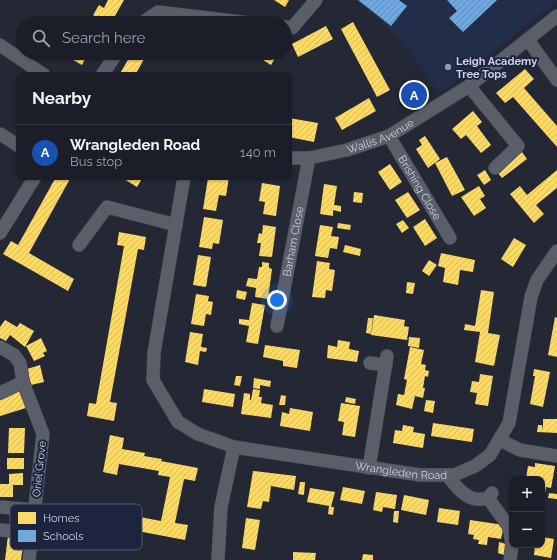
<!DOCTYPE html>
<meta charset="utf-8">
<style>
body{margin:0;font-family:Raleway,sans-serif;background:#242730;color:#f1f3f6}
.controls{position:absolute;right:12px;bottom:12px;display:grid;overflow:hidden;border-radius:8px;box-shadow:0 1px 3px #0004}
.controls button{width:36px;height:36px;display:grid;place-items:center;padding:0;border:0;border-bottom:1px solid #393c45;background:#1b1e28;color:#f1f3f6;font:20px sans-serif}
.you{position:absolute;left:277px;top:300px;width:14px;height:14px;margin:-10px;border:3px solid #fff;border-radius:50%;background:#1a73e8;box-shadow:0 0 0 6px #1a73e833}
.badge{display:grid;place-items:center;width:26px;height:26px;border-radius:50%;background:#9096a5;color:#fff;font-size:13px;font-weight:700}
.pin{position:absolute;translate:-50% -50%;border:2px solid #fff;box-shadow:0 1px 4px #0006}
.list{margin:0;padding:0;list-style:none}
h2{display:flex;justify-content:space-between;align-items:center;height:52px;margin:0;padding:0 16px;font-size:17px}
h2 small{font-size:13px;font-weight:400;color:#a0a2a8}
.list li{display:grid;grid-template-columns:26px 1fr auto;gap:12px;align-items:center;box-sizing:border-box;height:56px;padding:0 16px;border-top:1px solid #393c45}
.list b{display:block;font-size:15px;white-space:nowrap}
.list p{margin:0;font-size:13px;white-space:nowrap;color:#a0a2a8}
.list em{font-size:13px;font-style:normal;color:#a0a2a8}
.icon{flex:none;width:22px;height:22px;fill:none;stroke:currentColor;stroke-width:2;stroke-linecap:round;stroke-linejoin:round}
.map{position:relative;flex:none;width:557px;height:560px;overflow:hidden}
.search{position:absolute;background:#1b1e28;box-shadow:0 1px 3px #0004;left:16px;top:16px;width:276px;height:44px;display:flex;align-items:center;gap:10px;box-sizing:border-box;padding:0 14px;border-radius:22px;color:#a0a2a8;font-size:15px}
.panel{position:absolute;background:#1b1e28;box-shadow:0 1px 3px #0004;left:16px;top:72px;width:276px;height:108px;border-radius:8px}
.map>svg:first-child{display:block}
</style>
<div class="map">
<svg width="557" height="560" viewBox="0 0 557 560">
<defs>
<pattern id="homes-hatch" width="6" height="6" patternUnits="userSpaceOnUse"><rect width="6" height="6" fill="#ffd966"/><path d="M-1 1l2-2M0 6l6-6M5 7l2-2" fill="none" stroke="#d8ba5f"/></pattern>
<pattern id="schools-hatch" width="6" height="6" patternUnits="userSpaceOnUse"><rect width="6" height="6" fill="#6fa8dc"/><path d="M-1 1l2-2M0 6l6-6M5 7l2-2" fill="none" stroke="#628eb6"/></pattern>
</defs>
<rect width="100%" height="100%" fill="#242835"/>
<!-- built -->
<path fill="#222d49" d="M355,0H557V1L440,94L402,40Z"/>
<!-- homes -->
<path fill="url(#homes-hatch)" d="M108,0H124L111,23H107L93,15L99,5L104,8Z
M274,0H289L285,7Z
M353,22L390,90L377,97L341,29Z
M326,26L333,39L298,57L292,44Z
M61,53H88L82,65Z
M132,53L147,54L135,75H119Z
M252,53H272L271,56L275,58L271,65Z
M525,69L534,79L524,88L557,126V147L513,97L505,103L496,93Z
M369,98L376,111L342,130L335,118Z
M473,111L482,122L477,126L491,145L481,153L466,135L461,139L452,129Z
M289,118L318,123L314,142L289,137Z
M425,136L440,159L428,168L416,149L422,145L419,140Z
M522,152L527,159L502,178L497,172Z
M447,157L465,190L452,196L435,163Z
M390,164L402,182L390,190L378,172Z
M485,170L491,180L484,185L477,175Z
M557,170V188L536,205L544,214L534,223L510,194L520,186L527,195Z
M56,177H71L29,253L74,279L68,291L3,254L11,241L18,245Z
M125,177H143L137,187L124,179Z
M214,177H229L226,196L219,195L216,211L203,209L208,178L214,179Z
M262,183L280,186L276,216L263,214L265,202L259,201Z
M324,184L337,186L334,205L341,206V212L333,210V216L320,214Z
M479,186L485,196L480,199L486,208L474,216L461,197Z
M354,192L363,193L362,203L353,202Z
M408,192L420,210L407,218L395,200Z
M204,217L223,220L219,244L213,243L212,249L199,247Z
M425,219L437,238L425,246L413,227Z
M403,220L409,228L402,233L396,224Z
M338,223L351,225L350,230L337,228Z
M263,225L276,227L272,257L259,256L261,243H257L259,233L262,234Z
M320,225L333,227L331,236L339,237L337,249L330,248L328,258L315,256Z
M119,232L146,237L144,250L138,249L110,402L117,403L114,421L87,416L89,403L96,404L124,246L117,245Z
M514,238L526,245L513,267L501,259Z
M345,245L361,249L360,256L343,252Z
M441,253L475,260L473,272L460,270L458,285L443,282L445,268L438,266Z
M198,255L211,257L206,287L193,285Z
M429,260L437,265L429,276L422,271Z
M317,261L330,263L329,269L335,270L332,291L326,290L325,298L312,297Z
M262,262L269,263V268L272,269L268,299L255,297L256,288L246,286L248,278L257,279L259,267H262Z
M407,282L415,283L413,294L406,293Z
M237,290L247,292L245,300L236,298Z
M481,290L494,292L488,333L500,335L494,366L475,362L480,332L464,330L465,324L475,326Z
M196,294L209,296L208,301L213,302L211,315L206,314L204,326L191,324Z
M252,303L265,305L258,344L246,342L249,326L239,324V319L249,320Z
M374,315L405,320L404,326L409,327L407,340L371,335Z
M555,317L557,318V357L548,355Z
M368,318H373L371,334L366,333Z
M5,320L17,327L20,323L34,331L25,347L10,335L6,341L0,338V327Z
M190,332L203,334L201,347L207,348L206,352L200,351L198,365L185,362Z
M409,337L420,338L419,348L408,346Z
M41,338L47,351L43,353L45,356L34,361L26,346Z
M338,340L350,342L349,349L359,351L357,362L327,358L328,345L337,347Z
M265,345L300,350L297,368L283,366V361L263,357Z
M410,347L424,350L421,364L426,365L425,370L429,371L428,377L425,376L423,388H425L423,398L415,396L412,409L396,405L398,394L404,395L407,380L404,379Z
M40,365L44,382L31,385L27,369Z
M534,369L550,372L543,407L530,404L535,376H533Z
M480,374L493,376L488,406L475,404L477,393L470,392L472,381L479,382Z
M236,376H242L240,386L234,385Z
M254,378L271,381L270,387L260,385V389L253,388Z
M204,389L235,394L233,407L202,402Z
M253,389L260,390L259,397H262L261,403L273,405L271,418L241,414L244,393L250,394V400H251Z
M20,390L26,408L0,416V397Z
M281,395L286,396L285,405H279Z
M346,397L356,399L355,404L345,402Z
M426,400L435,401L433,413L424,411Z
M341,403L360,406L355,437L342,435L344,422L338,421Z
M290,408L313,412L310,431L280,426L282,412L289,414Z
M543,419H557V433L537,432L538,425H542L543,430Z
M433,423L474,429L472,442L431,436Z
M403,425L414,427L413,432L425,434L423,448L393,443L395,430L402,431Z
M9,428H25L24,453H8Z
M110,435L124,438L122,449L145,453L144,456L162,459L161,461L198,468L195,481L184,479L175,523L188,525L185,540L90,522L92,508L161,521L170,477L158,475L159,471L119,464L117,475L103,472Z
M7,458H24V469H7Z
M535,463L555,466L551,488L546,487L545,493L542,492V479H526L528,466L535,467Z
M253,471L296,476L294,490L271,486L269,502L263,501L261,509L247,507Z
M23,473V485H13V497H0V484H9V474Z
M300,482H305L304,495L298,494Z
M343,487L365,491L362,504L340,500Z
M310,488L335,492L331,507H334L333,515L328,514L329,506L307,502Z
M376,492L397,495L395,509L383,507L382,512L373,510Z
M549,493L557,494V499L548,498Z
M404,495L429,500L426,515L401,510Z
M439,508L460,511L458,525L437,522Z
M394,511H399L398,523L393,522Z
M246,518L260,520L255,550L242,548Z
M470,520L504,525L501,539L488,537L487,545L478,544L479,540L473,539L474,535L468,534Z
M8,535L24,538L21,560H5Z
M542,537L554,539L551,558L534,555L535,545H542Z
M499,542L506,544L504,555L498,553Z
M293,552L316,553L315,560H293Z
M363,554L373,555V560H362Z"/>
<!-- schools -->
<path fill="url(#schools-hatch)" d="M358,0H399L407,6L391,26Z
M447,0H497L463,32L449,18L457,11Z"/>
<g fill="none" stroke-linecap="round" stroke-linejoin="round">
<!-- minor casing -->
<g stroke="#3f444f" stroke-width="14">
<g id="minor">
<path d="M142,23L158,12L249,23"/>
<path d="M285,27L292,28L316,0"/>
<path d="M528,40L557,80"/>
<path d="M0,45L44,75"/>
<path d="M102,75L117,53"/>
<path d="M469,86L518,146L495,168"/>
<path d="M0,134L19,146"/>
<path id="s1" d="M389,136L450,238"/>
<path id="s2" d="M289,158H309L347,150L389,136L469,86L557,16"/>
<path id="s3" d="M184,177L154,353L153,380L178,422L198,434L234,447L420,475H454L475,466L490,455L509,423L531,297L537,280L557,251"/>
<path d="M0,233L35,177"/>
<path d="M79,245L107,207L176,225"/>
<path id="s4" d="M277,326L309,158"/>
<path d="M0,347L14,355L20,363L23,382L43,434L29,560"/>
<path d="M370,363L386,365"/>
<path d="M0,393L23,382"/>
<path d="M500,440L520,450L557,456"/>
<path d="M369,468L387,356"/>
<path d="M447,475C458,489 469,504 488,498L492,493"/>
<path d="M488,498L509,527L512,544"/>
<path d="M0,507L35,510"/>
<path d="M0,530L33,533"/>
<path d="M218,558L221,507L234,447"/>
<path d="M510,560L512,545"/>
</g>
</g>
<!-- minor -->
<use href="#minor" stroke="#5a5e68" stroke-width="13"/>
</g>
<!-- markers -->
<circle fill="#9096a5" stroke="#1c253d" stroke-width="1.5" cx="448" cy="67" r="4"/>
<g text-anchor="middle" stroke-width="4" stroke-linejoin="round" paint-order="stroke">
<!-- poi labels -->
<g font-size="11" font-weight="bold" fill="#cad1e1" stroke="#1c253d" text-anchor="start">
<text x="456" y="65">Leigh Academy<tspan x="456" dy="13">Tree Tops</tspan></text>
</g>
<!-- street labels -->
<g font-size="11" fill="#cad1e1" stroke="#1c253d">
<text dy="4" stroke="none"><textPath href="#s2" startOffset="95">Wallis Avenue</textPath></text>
<text dy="4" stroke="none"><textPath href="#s1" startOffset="60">Brishing Close</textPath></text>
<text dy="4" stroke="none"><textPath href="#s4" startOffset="86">Barham Close</textPath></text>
<text transform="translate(39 469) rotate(-84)" y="4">Oriel Grove</text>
<text dy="4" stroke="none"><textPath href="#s3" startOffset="485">Wrangleden Road</textPath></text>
</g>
</g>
<!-- legend -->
<rect x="10" y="504" width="132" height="46" rx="6" fill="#1c253d" stroke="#50596e" stroke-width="1"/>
<rect x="18" y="512" width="18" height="12" fill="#ffd966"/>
<rect x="18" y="530" width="18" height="12" fill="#6fa8dc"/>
<g font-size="11" fill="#cad1e1">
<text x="43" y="522">Homes</text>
<text x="43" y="540">Schools</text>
</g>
</svg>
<div class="controls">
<button>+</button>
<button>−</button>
</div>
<div class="you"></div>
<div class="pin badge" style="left:414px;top:95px;background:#1a4fb4">A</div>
<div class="search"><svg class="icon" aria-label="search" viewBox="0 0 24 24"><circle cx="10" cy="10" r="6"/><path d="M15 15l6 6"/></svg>Search here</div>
<section class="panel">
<h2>Nearby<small></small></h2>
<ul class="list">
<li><span class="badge" style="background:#1a4fb4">A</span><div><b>Wrangleden Road</b><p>Bus stop</p></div><em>140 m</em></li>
</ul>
</section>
</div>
